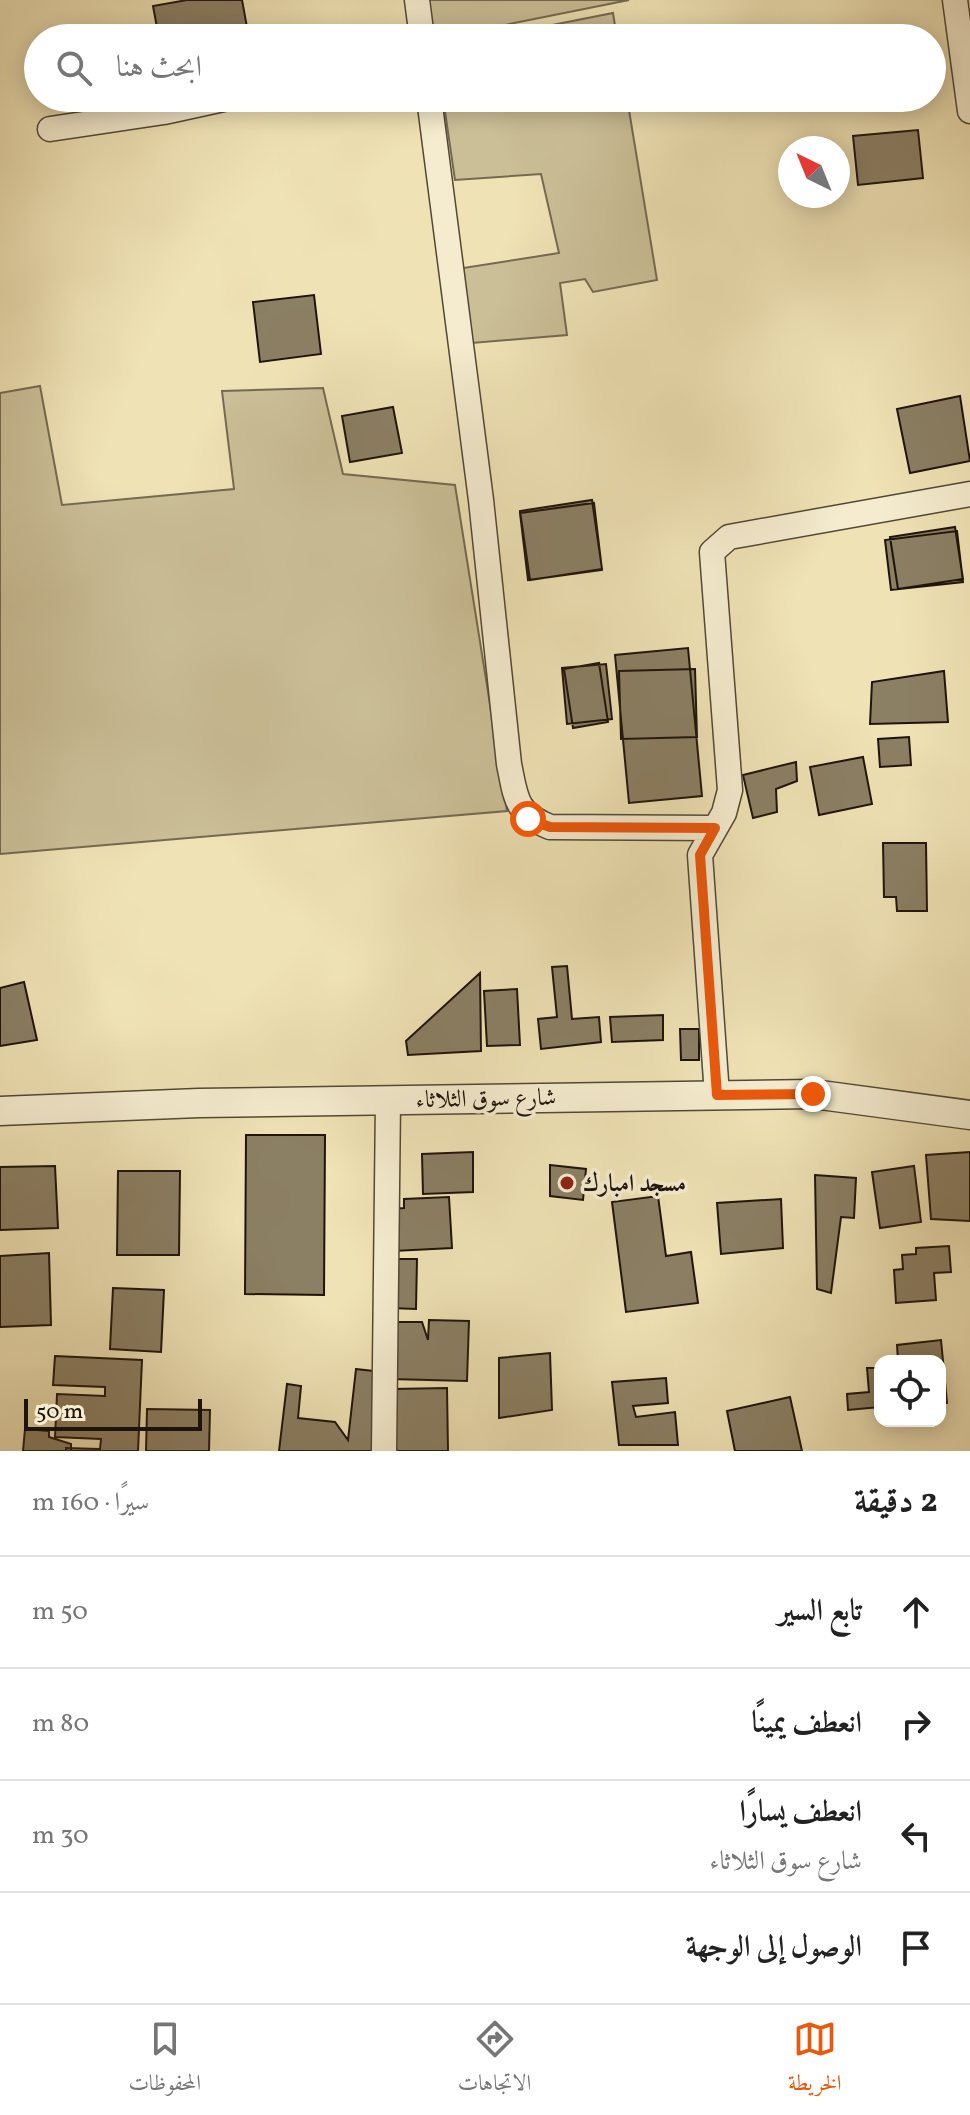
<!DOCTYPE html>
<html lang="ar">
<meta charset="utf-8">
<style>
body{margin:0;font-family:Vollkorn,Amiri,serif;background:#f2f2f2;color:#222;direction:rtl}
.controls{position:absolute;right:24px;bottom:24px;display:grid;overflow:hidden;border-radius:16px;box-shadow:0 4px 20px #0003}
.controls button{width:72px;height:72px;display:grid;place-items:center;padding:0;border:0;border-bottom:2px solid #e0e0e0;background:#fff;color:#222;font:40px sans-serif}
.compass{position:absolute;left:778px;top:136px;width:72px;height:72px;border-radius:50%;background:#fff;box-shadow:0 4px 20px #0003;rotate:317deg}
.scale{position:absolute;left:24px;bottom:20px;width:178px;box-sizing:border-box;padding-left:8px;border:4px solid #1e140c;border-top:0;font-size:22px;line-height:28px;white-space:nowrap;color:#1e140c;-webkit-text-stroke:6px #f5eccf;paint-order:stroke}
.stop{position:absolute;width:24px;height:24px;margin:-18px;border:6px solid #ea580c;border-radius:50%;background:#fff}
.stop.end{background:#ea580c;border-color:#fff;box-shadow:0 2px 8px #0008}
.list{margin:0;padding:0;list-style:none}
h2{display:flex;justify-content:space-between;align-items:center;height:104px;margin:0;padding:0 32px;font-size:34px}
h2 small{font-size:26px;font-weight:400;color:#767676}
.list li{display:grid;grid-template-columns:52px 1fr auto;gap:24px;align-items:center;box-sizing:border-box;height:112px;padding:0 32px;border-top:2px solid #e0e0e0}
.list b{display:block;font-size:30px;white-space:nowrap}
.list p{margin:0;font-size:26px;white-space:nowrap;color:#767676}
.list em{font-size:26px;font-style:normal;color:#767676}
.icon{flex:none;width:44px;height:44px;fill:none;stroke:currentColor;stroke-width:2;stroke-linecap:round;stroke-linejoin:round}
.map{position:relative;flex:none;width:970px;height:1451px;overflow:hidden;direction:ltr}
.search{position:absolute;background:#fff;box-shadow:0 4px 20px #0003;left:24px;right:24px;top:24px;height:88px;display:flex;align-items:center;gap:20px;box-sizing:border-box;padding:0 28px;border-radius:44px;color:#767676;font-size:30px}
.sheet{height:552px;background:#fff}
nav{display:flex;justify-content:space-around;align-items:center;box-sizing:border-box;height:112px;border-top:2px solid #e0e0e0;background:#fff;font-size:22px;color:#767676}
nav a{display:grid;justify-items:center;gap:4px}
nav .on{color:#ea580c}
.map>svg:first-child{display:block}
</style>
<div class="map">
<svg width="970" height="1451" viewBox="0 0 970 1451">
<rect width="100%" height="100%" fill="#efe2b5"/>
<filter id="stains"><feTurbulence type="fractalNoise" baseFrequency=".0025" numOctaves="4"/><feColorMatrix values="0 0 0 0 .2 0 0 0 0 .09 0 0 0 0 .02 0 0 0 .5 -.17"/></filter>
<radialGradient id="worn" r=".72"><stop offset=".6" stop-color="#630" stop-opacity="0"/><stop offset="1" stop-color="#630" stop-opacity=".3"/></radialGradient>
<!-- green -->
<path fill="#cbbf98" stroke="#746a52" stroke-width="2" d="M426,0H629L440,38H430Z
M613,13L617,38H486Z
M443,98H627L657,280L593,292L585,279L560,283L567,335L472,343L463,268L559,253L541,174L455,180Z
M40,386L62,505L234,489L222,391L323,388L343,474L455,485L507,811L0,854V393Z"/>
<!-- building -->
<path fill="#8b7f64" stroke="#1e140c" stroke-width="2" d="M187,0H242L249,38H159L153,6Z
M918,130L923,178L858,185L853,136Z
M314,295L321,354L260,362L253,302Z
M960,396L970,461L910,473L897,409Z
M393,407L402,453L350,462L342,416Z
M592,500L602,569L530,580L520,511Z
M594,503L602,570L528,580L520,513Z
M955,527L963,579L898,589L890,537Z
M957,531L963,582L891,590L885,540Z
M688,648L702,796L629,803L615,655Z
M599,663L608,722L573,728L564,669Z
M606,664L612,719L567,724L562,668Z
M695,669L697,737L621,739L619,671Z
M944,671L948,722L870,724L872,682Z
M909,737L911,765L880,767L878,739Z
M863,757L872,804L819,815L810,767Z
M796,762L797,781L776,789L777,812L753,818L743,775Z
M883,843H926L927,911H897L896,897H884Z
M567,966L572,1019L599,1017L601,1042L541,1049L538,1019L557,1017L552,967Z
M480,973L481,1051L408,1055L406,1041Z
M24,982L37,1040L0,1046V988Z
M517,989L520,1045L487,1046L484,991Z
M663,1015V1040L612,1042L610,1017Z
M680,1029H699V1060H681Z
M246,1135H325L324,1295L245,1294Z
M473,1152V1192L423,1194L422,1154Z
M970,1152V1221L931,1219L926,1155Z
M550,1165L586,1169L583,1200L550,1196Z
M55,1166L58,1228L0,1230V1167Z
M914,1166L921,1222L880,1228L872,1172Z
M118,1171H180L179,1255H117Z
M815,1175L856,1178L854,1218L841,1217L831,1293L817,1289Z
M658,1196L666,1256L691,1252L698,1303L626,1312L612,1202Z
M449,1197L452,1248L394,1251L392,1209L404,1208V1199Z
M781,1199L783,1248L721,1254L717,1203Z
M949,1246L951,1272L934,1273L936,1300L896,1303L894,1270L903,1269L902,1255L916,1254V1248Z
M49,1253L51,1325L0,1327V1256Z
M391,1259H417L416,1309L390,1308Z
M113,1288L164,1290L161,1352L110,1349Z
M429,1320L469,1321L467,1381L390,1379L392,1322H422L428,1340Z
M941,1340L947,1403L940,1404V1361H898L897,1345Z
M550,1353L552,1410L499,1418V1358Z
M55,1356L142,1360L138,1451H66V1448L100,1449L101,1439L55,1437L57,1394L105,1396V1387L53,1385Z
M867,1368H880V1407L848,1410L847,1394L869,1392Z
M356,1369L382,1372L374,1451H279L287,1384L301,1386L298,1418L335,1422L348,1440Z
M666,1378L668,1403L633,1406L636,1417L675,1412L678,1445H619L612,1382Z
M447,1388L448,1451H393L392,1389Z
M790,1397L802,1451H735L727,1411Z
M147,1409L210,1410L209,1451H146Z
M25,1429L49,1431V1437L71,1444V1451H23Z"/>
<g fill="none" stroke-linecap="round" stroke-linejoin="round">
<!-- minor casing -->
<g stroke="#524836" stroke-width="27">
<path id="minor" d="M417,0L422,38
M955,0L970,111
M429,98L481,500L509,764C516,798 515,813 550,827L715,828
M50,129L164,112L228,98
M717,1095L700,855L724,813L730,790L712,552L729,537L970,494
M384,1451L388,1100"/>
</g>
<!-- tertiary casing -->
<g stroke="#524836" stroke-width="31">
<path id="tertiary" d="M0,1111L199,1103L813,1094L970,1115"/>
</g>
<!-- minor -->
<use href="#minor" stroke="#f5eccf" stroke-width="24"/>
<!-- tertiary -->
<use href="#tertiary" stroke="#f5eccf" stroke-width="28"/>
</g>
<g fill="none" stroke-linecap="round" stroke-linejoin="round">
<!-- route -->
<path stroke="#ea580c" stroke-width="10" d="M528,819L550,827L715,828L700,855L717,1095L813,1094"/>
</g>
<!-- markers -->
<circle fill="#8f2418" stroke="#f5eccf" stroke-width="3" cx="567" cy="1183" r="8"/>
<g text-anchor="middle" stroke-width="7" stroke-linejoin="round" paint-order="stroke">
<!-- street labels -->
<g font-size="24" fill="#1e140c" stroke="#f5eccf">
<text transform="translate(486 1098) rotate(-1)" y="8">شارع سوق الثلاثاء</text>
</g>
<!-- poi labels -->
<g font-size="24" font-weight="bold" fill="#1e140c" stroke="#f5eccf" text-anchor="start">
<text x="583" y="1191">مسجد امبارك</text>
</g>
</g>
<rect width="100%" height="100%" filter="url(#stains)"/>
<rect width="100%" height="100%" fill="url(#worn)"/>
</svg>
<div class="controls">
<button><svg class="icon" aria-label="locate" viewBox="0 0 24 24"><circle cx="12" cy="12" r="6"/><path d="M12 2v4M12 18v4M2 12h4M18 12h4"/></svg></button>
</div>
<svg class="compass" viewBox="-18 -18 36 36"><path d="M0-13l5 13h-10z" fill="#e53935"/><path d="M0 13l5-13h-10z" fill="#767676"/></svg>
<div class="scale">50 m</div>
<div class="stop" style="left:528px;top:819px"></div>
<div class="stop end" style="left:813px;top:1094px"></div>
<div class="search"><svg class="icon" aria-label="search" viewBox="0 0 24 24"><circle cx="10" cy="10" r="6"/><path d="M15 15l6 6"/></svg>ابحث هنا</div>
</div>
<section class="sheet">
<h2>2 دقيقة<small>سيرًا · 160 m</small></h2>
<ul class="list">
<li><svg class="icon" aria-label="ahead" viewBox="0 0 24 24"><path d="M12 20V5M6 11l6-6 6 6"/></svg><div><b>تابع السير</b></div><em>50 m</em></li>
<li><svg class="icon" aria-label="right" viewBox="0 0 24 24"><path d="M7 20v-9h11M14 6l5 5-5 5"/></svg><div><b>انعطف يمينًا</b></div><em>80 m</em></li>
<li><svg class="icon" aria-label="left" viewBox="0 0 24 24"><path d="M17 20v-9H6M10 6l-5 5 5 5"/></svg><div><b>انعطف يسارًا</b><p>شارع سوق الثلاثاء</p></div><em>30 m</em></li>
<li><svg class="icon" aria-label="arrive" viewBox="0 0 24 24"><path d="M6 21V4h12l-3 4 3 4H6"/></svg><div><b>الوصول إلى الوجهة</b></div></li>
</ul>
</section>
<nav>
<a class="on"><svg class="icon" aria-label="map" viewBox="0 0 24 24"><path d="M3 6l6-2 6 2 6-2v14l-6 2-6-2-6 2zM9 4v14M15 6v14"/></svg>الخريطة</a>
<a><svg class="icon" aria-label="directions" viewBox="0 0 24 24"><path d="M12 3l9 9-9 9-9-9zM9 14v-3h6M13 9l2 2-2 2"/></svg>الاتجاهات</a>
<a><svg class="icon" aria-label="saved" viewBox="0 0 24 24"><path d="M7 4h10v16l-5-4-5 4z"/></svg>المحفوظات</a>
</nav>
